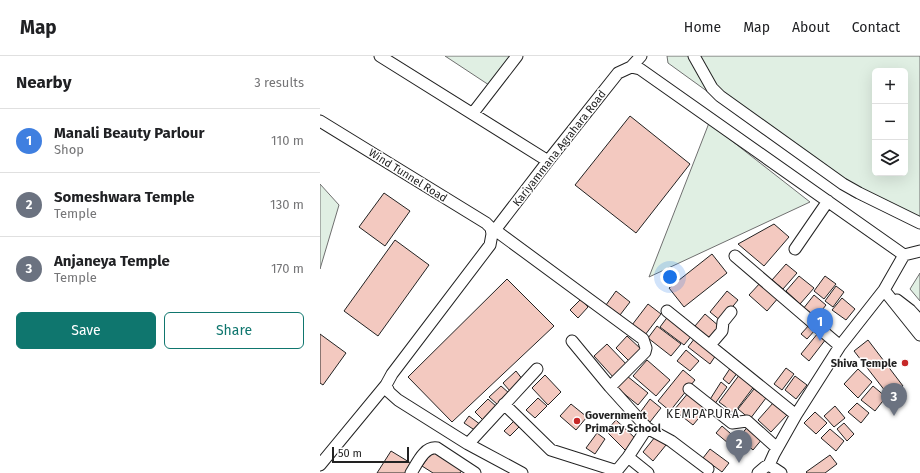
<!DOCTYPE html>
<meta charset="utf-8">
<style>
body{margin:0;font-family:"Fira Sans",sans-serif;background:#f2f2f2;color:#202124}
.controls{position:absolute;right:12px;top:12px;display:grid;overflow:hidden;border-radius:6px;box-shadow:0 4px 16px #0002}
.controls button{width:36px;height:36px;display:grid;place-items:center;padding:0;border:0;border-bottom:1px solid #e0e0e0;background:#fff;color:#202124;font:20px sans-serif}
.scale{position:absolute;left:12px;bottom:10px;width:77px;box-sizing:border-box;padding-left:4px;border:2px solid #222;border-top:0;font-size:11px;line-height:14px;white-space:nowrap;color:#222;-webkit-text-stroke:3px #fff;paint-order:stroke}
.you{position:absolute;left:350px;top:221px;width:14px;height:14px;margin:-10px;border:3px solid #fff;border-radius:50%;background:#1a73e8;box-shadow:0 0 0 6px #1a73e833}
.badge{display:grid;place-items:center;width:26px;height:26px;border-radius:50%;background:#0f766e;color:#fff;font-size:13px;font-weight:700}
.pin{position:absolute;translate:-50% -33px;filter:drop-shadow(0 1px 2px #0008)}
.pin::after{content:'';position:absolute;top:21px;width:14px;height:12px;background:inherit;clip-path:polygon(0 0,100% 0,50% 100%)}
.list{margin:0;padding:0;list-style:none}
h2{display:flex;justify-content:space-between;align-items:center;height:52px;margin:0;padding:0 16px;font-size:17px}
h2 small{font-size:13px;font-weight:400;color:#757577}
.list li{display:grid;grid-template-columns:26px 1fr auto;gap:12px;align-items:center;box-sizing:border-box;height:64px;padding:0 16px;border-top:1px solid #e0e0e0}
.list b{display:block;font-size:15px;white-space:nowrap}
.list p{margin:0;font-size:13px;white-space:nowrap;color:#757577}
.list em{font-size:13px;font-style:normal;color:#757577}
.actions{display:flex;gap:8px;padding:12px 16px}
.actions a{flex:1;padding:9px 0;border:1px solid #0f766e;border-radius:6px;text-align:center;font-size:14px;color:#0f766e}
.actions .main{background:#0f766e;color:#fff}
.icon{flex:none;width:22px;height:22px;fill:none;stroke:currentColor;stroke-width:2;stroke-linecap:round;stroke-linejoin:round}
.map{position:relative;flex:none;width:600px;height:417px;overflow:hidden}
header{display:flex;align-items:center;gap:24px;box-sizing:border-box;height:56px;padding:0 20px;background:#fff;border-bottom:1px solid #e0e0e0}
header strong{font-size:19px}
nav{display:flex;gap:22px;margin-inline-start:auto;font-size:14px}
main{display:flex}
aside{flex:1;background:#fff}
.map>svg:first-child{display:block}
</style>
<header>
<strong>Map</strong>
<nav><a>Home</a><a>Map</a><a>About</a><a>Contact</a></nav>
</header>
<main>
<aside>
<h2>Nearby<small>3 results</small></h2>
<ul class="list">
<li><span class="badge" style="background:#3f7fe0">1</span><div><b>Manali Beauty Parlour</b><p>Shop</p></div><em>110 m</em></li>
<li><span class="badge" style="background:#6b7280">2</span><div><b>Someshwara Temple</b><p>Temple</p></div><em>130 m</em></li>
<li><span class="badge" style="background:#6b7280">3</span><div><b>Anjaneya Temple</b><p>Temple</p></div><em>170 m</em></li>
</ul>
<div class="actions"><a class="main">Save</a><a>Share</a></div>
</aside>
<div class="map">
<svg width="600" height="417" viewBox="0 0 600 417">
<rect width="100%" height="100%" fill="#fff"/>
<!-- green -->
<path fill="#e0efe3" stroke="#6f6f6f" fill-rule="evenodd" d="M125,0H192L169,29Z
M347,0H600V170L532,140L348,7ZM555,15H585V117H555Z
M389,67L490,146L329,221Z
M0,128L19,149L0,213Z
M600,217V245L590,233Z"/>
<!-- building -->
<path fill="#f3c9c0" stroke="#222" d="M310,60L370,108L316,177L255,129Z
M64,137L90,155L65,190L39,171Z
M454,168L469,181L444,210L418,188Z
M75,184L109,209L58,280L24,255Z
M392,198L407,217L364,251L349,232Z
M466,208L477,217L463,233L452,224Z
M479,220L494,232L480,248L466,235Z
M505,220L516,228L504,243L494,235Z
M187,223L234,270L132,366L88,321Z
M441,226L459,241L447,255L429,239Z
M516,230L524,236L513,251L505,245Z
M296,235L310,246L300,259L286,249Z
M407,235L418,244L401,265L390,256Z
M494,239L506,249L495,263L483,253Z
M522,242L535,253L526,264L512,254Z
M261,243L268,251L258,262L250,254Z
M328,248L341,258L325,279L312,269Z
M385,258L400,271L390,283L375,270Z
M349,259L373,278L364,289L340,271Z
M490,268L496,273L487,283L481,278Z
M337,270L361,288L351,300L328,282Z
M498,277L506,283L489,305L481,298Z
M0,278L26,297L3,329L0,327Z
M307,280L322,294L310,306L296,292Z
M375,282L396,299L390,308L368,291Z
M548,284L583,330L569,340L534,295Z
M287,288L308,310L294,322L274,300Z
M366,294L379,305L370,315L357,305Z
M327,304L350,324L336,340L313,320Z
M411,311L418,316L409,328L403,323Z
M466,312L474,318L462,334L454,328Z
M538,313L552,326L538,342L524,328Z
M363,314L375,324L350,355L338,345Z
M196,315L203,324L190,335L183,327Z
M420,318L435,329L414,357L399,346Z
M225,319L241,336L228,349L212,332Z
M307,320L328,337L318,349L297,332Z
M475,320L487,329L476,343L465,334Z
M401,326L407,331L394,349L389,345Z
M181,330L189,337L178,349L169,341Z
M553,330L566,341L555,355L541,344Z
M434,333L446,342L430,363L418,353Z
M369,336L388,351L373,369L354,354Z
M218,342L227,350L215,362L206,354Z
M168,343L177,351L164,365L155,356Z
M330,343L341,352L330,366L319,358Z
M453,347L467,359L451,376L438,364Z
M537,347L549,357L541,367L528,356Z
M251,348L267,361L256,374L240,360Z
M515,350L525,362L514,371L504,360Z
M495,356L507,367L496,378L484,367Z
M149,360L161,369L156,375L144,367Z
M196,363L202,368L190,380L184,375Z
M296,364L316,383L305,394L286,375Z
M524,367L534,378L527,385L517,373Z
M402,370L419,385L414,392L396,377Z
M428,370L443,382L433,394L419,382Z
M510,373L524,385L516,395L501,382Z
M277,377L285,383L275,398L266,392Z
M335,381L346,389L333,405L323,396Z
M390,393L409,407L402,416L383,402Z
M71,395L94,409L88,417H57Z
M113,395L142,414L140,417H113L102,410Z
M510,399L517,408L505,417H487L486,416Z"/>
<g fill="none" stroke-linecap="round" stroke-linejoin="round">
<!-- minor casing -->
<g stroke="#222" stroke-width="13">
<path id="minor" d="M60,0L228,105
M374,0L392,32L400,40L523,128L539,137L600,167
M311,11L321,0
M153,57L197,0
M0,65L166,167L171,172L172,178
M175,174L323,283L326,292L325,296L290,331
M475,193L508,145
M415,200L520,290
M564,234L600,279
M577,244L590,254L600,265
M347,255L476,359
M252,285L290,331L327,372L351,385L388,413
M390,289L402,275L403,266L411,256
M369,333L412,367L427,365L457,392
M184,348L231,394L297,415
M148,388L217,313
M308,401L328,417
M0,409L66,329
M449,409L454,398L476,359L520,290L564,234L584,199
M449,409L461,417
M91,417C97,408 104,390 117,392L155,417
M202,417L148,388L78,344L69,336L66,329L72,318L170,189L172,178L228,105L298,17L311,11L320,13L584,199L600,195
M295,417L308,401L327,372
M438,417L445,411L449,409"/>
</g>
<!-- minor -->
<use href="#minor" stroke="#fff" stroke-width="11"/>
</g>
<!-- markers -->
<g fill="#c62828" stroke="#fff" stroke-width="1.5">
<circle cx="585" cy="307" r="4"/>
<circle cx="257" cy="365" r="4"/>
</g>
<g text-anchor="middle" stroke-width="3" stroke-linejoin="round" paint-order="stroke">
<!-- street labels -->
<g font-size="11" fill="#222" stroke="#fff">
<text transform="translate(239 92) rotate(-52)" y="4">Kariyammana Agrahara Road</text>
<text transform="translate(88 119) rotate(32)" y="4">Wind Tunnel Road</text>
</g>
<!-- poi labels -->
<g font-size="11" font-weight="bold" fill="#222" stroke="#fff" text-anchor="end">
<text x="577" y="311">Shiva Temple</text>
<text x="265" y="363" text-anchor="start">Government<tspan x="265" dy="13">Primary School</tspan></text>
</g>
<!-- neighbourhood labels -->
<g font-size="12" letter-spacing="1" fill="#222" stroke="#fff">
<text x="383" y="362">KEMPAPURA</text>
</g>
</g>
</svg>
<div class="controls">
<button>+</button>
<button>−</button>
<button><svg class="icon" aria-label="layers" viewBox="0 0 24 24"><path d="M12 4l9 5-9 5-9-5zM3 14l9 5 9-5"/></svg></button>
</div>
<div class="scale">50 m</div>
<div class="you"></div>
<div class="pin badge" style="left:500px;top:285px;background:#3f7fe0">1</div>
<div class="pin badge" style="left:419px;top:407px;background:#6b7280">2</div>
<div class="pin badge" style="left:574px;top:360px;background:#6b7280">3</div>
</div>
</main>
